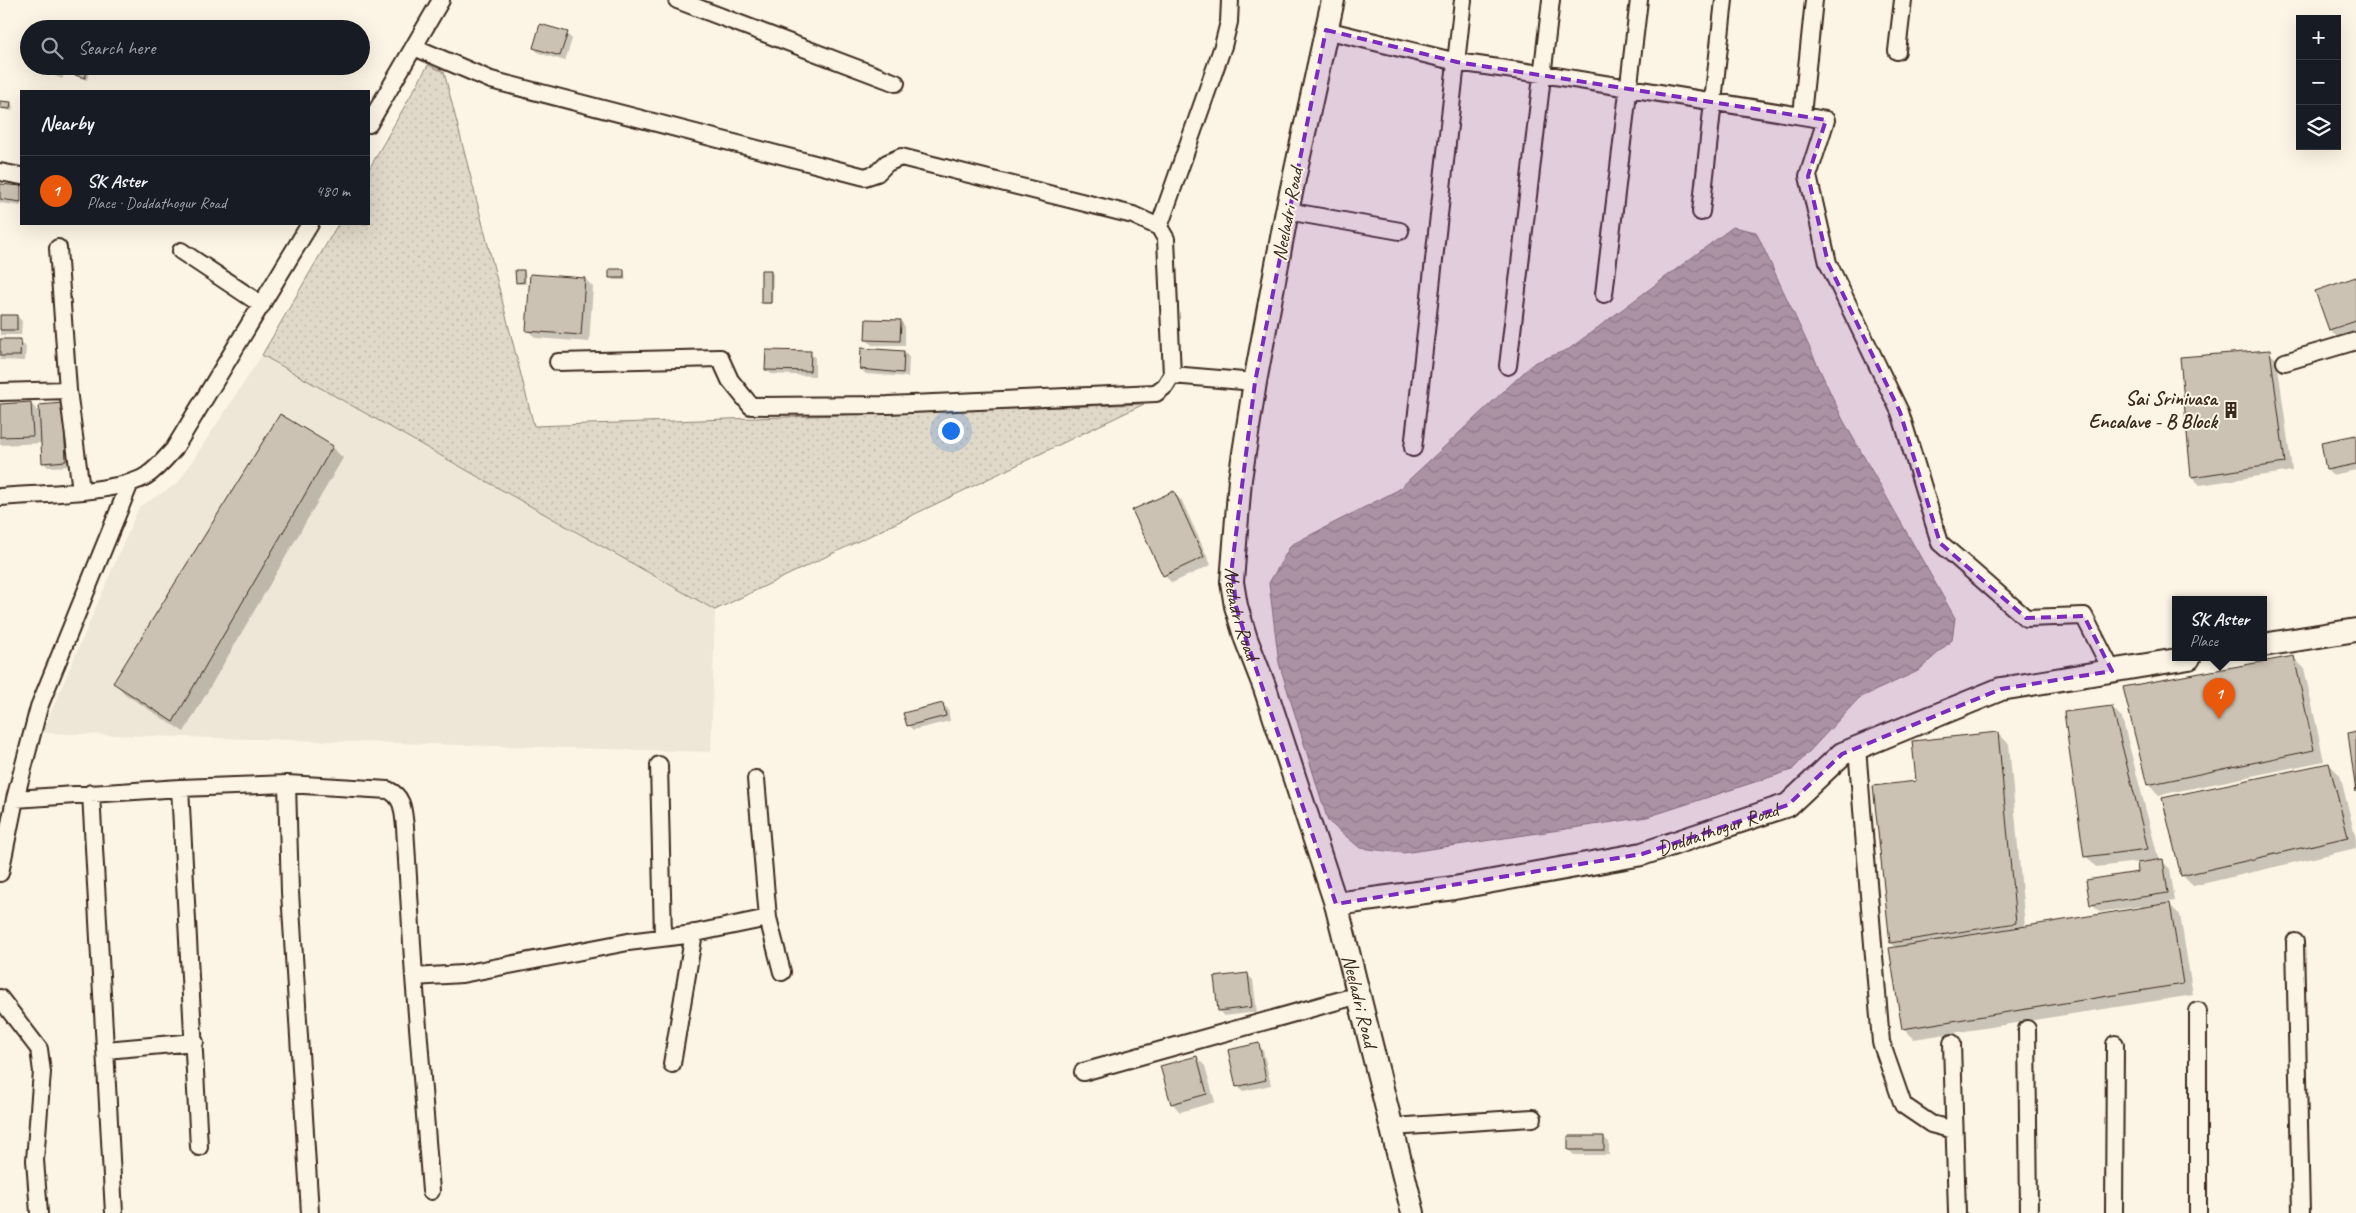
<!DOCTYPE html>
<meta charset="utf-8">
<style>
body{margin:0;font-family:Caveat,sans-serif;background:#242831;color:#f1f3f6}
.controls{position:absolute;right:15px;top:15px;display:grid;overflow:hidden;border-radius:0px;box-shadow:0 5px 20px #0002}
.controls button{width:45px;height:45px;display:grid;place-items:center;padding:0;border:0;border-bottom:1px solid #363941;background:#171b24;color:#f1f3f6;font:25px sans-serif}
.you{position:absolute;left:950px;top:430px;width:18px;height:18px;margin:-12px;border:4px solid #fff;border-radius:50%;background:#1a73e8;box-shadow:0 0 0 8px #1a73e833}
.badge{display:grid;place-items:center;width:32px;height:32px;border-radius:50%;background:#ea580c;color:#fff;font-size:16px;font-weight:700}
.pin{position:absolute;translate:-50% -41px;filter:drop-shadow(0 1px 2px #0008)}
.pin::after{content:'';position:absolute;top:26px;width:18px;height:15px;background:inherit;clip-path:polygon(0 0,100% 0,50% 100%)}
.popup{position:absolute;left:2172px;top:596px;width:95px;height:65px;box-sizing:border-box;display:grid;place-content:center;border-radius:0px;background:#171b24;filter:drop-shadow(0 1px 4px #0005);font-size:16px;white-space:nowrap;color:#9ea1a6}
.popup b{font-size:19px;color:#f1f3f6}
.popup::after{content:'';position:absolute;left:50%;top:100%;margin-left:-10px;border:10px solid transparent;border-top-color:#171b24}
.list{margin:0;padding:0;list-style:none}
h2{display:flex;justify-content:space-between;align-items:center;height:65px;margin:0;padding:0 20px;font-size:21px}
h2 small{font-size:16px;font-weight:400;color:#9ea1a6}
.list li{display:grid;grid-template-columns:32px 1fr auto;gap:15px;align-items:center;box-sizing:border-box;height:70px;padding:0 20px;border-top:1px solid #363941}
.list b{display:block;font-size:19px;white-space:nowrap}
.list p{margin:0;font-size:16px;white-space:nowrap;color:#9ea1a6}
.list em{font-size:16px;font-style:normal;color:#9ea1a6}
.icon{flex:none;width:28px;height:28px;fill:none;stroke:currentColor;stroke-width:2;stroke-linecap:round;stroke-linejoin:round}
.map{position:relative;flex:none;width:2356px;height:1213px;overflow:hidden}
.search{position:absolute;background:#171b24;box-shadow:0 5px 20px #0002;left:20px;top:20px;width:350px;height:55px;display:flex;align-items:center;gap:12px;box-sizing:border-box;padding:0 18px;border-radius:28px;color:#9ea1a6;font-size:19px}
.panel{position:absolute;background:#171b24;box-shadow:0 5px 20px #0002;left:20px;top:90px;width:350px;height:135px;border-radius:0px}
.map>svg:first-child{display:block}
</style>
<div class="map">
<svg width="2356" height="1213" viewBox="0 0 2356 1213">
<defs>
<pattern id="grass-dots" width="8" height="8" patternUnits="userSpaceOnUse" patternTransform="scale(1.25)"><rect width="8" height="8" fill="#e0d8c8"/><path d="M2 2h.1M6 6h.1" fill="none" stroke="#c1baab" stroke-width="1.8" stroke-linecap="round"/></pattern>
<pattern id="water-waves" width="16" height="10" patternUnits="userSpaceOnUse" patternTransform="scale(1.25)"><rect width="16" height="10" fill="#b7ad9e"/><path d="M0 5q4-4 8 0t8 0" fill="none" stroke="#968d80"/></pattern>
</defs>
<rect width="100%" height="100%" fill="#fcf5e5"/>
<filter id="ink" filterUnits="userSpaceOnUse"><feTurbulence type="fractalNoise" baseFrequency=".02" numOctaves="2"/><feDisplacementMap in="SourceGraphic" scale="10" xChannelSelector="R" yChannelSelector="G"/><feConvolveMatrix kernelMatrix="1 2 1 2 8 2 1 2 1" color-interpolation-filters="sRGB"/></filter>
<g filter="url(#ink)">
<!-- built -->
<path fill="#eee6d6" d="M262,355L715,610L711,752L42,733L139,507L178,483Z"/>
<!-- grass -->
<path fill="url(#grass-dots)" stroke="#8e8173" d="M428,65L444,72L534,426L1144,404L715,610L262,355L338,224H369V169Z"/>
<!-- water -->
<path fill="url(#water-waves)" stroke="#85796b" d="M1733,227L1756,232L1843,420L1955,618L1952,640L1918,671L1859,698L1792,770L1647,817L1403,853L1360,848L1328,821L1279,663L1269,583L1291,545L1398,490L1534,363L1569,349Z"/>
<!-- shadow -->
<path fill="#0003" d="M567,34L572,39L565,61L539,53L534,48Z
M32,66H67L62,79Z
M73,66L87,70L89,72L87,80L73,75L71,73Z
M1,102L11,103L13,106L12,111L2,109Z
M0,185L21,188V206L0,203Z
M523,271L525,273L526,284H520L517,282Z
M624,271L626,280H613L611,277Z
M771,272L773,274L772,304H764L762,302Z
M2356,278V331L2338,338L2330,330Z
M585,279L593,287L589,342L536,338L527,330Z
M0,316H17L22,321L21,335H0Z
M900,321L905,326V345H872L867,340Z
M0,340L20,341L26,346L25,361L0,360Z
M904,352L909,357L908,377L866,374L861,369Z
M2269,352L2277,360L2292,471L2200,485L2192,477L2182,358Z
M810,353L815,358V376L771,374L766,369Z
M31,404L41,413L62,405L71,466L48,467L43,462L42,443L0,445V405Z
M281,416L332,447L343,458L184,732L125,694L115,683Z
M2356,436V470L2332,475L2327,470L2322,443Z
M1174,493L1182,501L1211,565L1172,583L1164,575Z
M2293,657L2304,668L2324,761L2159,795L2148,784Z
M942,704L948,709L950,721L913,730L908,725Z
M2112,707L2122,718L2159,861H2162L2170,869L2175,901L2167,902L2180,915L2193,995L1914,1039L1903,1028L1896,948L1891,943L1874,787L1918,782L1998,733L2009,744L2025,927L2141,909V906L2100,912L2092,904L2140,873L2147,863V861L2096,867L2086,856Z
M2329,764L2340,775L2356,839V848L2193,886L2182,875Z
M1248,975L1253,980L1257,1012L1224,1016L1219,1011Z
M1258,1045L1263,1050L1271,1085L1243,1091L1237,1086Z
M1197,1058L1205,1066L1215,1102L1180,1112L1172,1103Z
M1603,1137L1609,1142V1155H1574L1569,1150Z"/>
<!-- building -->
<path fill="#ccc2b3" stroke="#3b2a1e" d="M540,24L568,32L560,56L533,48Z
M34,66H60L57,74Z
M72,66L88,69L85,78L69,73Z
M0,101L11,102L10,109L0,108Z
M0,184L21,186V202L0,199Z
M609,269H624V278H609Z
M515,270H524V282L516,283Z
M761,270H771V303H761Z
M530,274L585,278L581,335L526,331Z
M2356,277V321L2329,330L2315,291Z
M0,315H17V330H0Z
M866,319L901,320L900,341L865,340Z
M0,339H21L20,356H0Z
M861,348L904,351L903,373L860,369Z
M766,350L811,351L810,371L765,370Z
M2270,350L2285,463L2191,477L2180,357Z
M31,402L33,436L0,437V404Z
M63,403L66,461L42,463L39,405Z
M280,414L333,446L173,722L113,683Z
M2356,435V464L2326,470L2321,442Z
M1174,491L1204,557L1163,576L1132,510Z
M2294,656L2314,750L2147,785L2123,687Z
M943,703L946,716L907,726L903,713Z
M2112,706L2148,849L2084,857L2064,712Z
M2356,731V792L2348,733Z
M1998,732L2016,923L1890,943L1873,786L1916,781L1912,741Z
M2329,763L2348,837L2181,876L2162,798Z
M2163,859L2168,893L2090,905L2086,880L2138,872L2137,863Z
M2170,903L2183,984L1902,1029L1889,948Z
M1248,973L1252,1007L1218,1011L1214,977Z
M1259,1043L1266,1080L1236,1087L1228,1050Z
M1197,1056L1207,1094L1171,1104L1160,1066Z
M1568,1136H1604V1150H1568Z"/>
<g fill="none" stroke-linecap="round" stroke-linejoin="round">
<!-- street casing -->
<g stroke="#3b2a1e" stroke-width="20">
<path id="street" d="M677,0L896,83
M1326,30L1457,62L1555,76L1826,120L1808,176L1828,263L1900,412L1940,543L2026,618L2084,616L2112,671
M414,47L491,80L865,177L877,173L887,163L901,157L1133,215L1159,227L1166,239L1172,375L1165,386L1156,393L888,405L751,406L730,380L720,358L558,362
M1897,51L1903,0
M1802,115L1814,0
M369,124L441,0
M0,172L21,176
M1287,211L1400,231
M1701,212L1724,0
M1159,227L1223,46L1229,22L1230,0
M58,248L68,390L81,490
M181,251L262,305
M1604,294L1639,0
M2285,362L2356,341
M1508,366L1551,0
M1172,375L1255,382
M0,392L68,390
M1413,448L1463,0
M0,497C34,494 119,493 146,476C157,469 165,459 174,449L310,224
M1857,748L1881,1042L1903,1105L1931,1124L1954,1130
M659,765L663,937
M756,779L768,918L782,972
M287,784L290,892L310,1213
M180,788L199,1147
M91,793L114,1213
M15,799L180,788L287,784L388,790C404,797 403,812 405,827L414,977L431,1191
M0,873L15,799L39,707L130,483
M2295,942L2301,1213
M414,977L462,974L628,942L686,935L768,918
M0,998L39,1049L42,1072L35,1160L39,1213
M2198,1011V1213
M2027,1029L2029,1213
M1952,1043L1957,1213
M106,1050L195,1042
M672,1064L694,933
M1083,1072L1359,995
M1392,1127L1533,1118
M2114,1213L2115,1044"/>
</g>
<!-- secondary casing -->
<g stroke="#3b2a1e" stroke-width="26">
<g id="secondary">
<path id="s1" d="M1333,0L1287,211L1255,382L1240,479L1232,582L1236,606L1246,639L1265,688L1336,904L1413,1213"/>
<path d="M2263,645L2356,630"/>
<path id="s2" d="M1336,904L1454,888L1642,854L1788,805L1842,754L2001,689L2189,658"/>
</g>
</g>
<!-- street -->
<use href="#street" stroke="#fcf5e5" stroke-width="16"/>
<!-- secondary -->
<use href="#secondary" stroke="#fcf5e5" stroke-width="22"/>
</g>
</g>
<!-- marked area -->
<path fill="#7b2cbf" fill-opacity="0.2" stroke="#7b2cbf" stroke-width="4" stroke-dasharray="10 6" stroke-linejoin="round" d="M1326,30L1457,62L1826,120L1808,176L1828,263L1900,412L1940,543L2026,618L2084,616L2112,671L2001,689L1842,754L1788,805L1642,854L1336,904L1246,639L1236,606L1232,566L1255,382Z"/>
<!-- icons -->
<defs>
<g id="building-bare" transform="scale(1.35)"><path d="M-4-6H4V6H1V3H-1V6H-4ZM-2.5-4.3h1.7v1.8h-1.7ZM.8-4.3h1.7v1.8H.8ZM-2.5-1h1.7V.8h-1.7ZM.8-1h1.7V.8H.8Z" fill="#3b2a1e" stroke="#fcf5e5" stroke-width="2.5" paint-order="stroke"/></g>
</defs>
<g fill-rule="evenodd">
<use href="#building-bare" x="2231" y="410"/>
</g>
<g text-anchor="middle" stroke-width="4" stroke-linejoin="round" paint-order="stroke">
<!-- street labels -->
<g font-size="20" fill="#3b2a1e" stroke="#fcf5e5">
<text transform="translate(1287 214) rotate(-79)" y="7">Neeladri Road</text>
<text dy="7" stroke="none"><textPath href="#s1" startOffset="624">Neeladri Road</textPath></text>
<text dy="7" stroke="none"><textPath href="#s2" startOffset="390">Doddathogur Road</textPath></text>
<text dy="7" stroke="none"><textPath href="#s1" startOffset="1030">Neeladri Road</textPath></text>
</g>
<!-- poi labels -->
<g font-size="20" font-weight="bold" fill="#3b2a1e" stroke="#fcf5e5" text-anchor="end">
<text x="2217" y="405">Sai Srinivasa<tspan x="2217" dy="23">Encalave - B Block</tspan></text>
</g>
</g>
</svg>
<div class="controls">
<button>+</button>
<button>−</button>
<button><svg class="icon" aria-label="layers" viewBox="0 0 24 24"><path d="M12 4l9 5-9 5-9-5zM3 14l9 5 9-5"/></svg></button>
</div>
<div class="you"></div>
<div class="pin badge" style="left:2219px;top:719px">1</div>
<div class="popup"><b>SK Aster</b>Place</div>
<div class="search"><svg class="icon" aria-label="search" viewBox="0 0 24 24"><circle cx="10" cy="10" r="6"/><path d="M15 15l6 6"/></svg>Search here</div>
<section class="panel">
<h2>Nearby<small></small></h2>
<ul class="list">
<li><span class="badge">1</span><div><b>SK Aster</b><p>Place · Doddathogur Road</p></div><em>480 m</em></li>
</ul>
</section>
</div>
